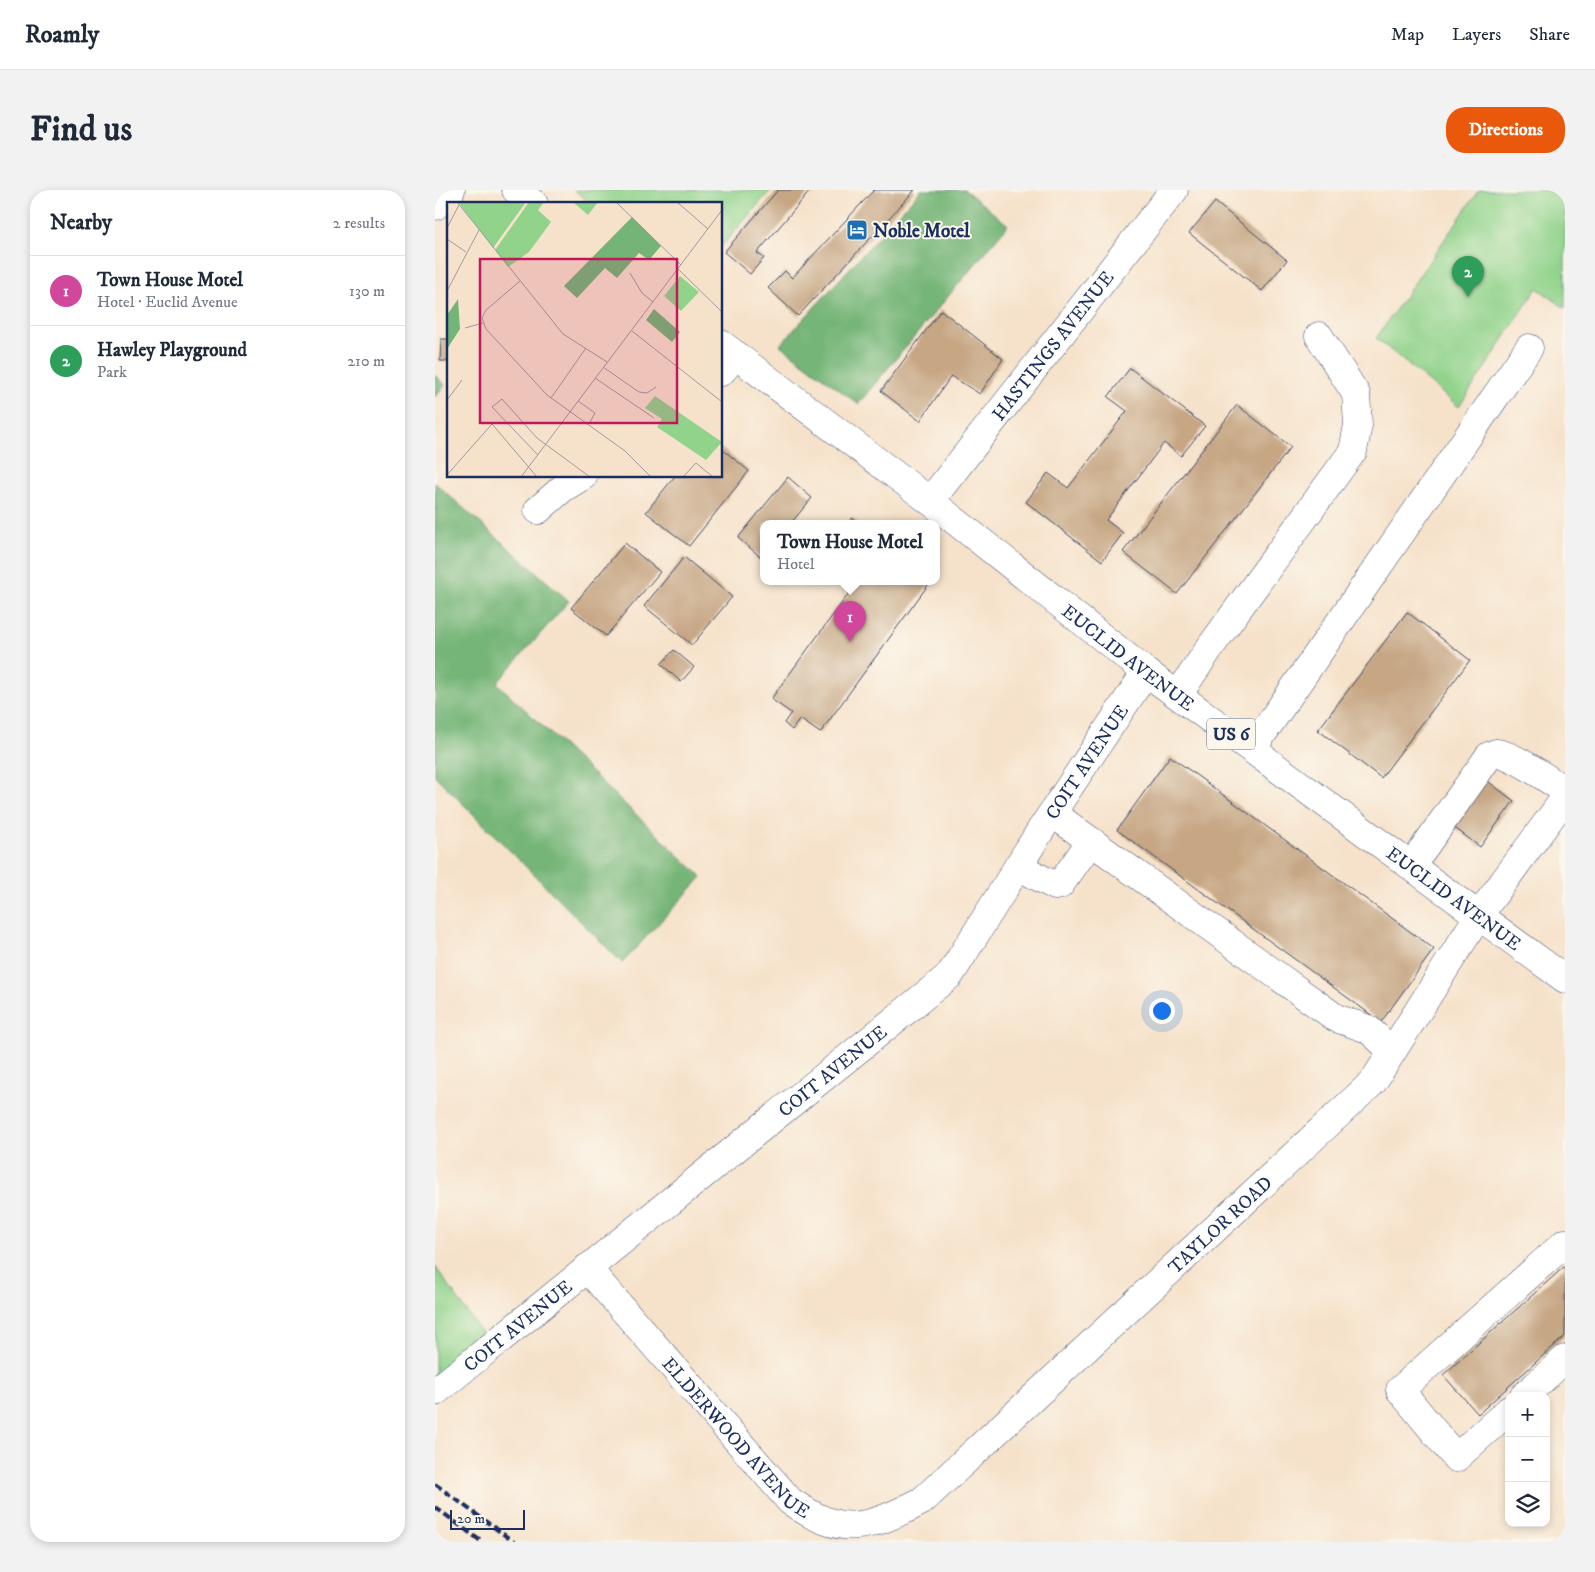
<!DOCTYPE html>
<meta charset="utf-8">
<style>
body{margin:0;font-family:"IM FELL DW Pica",serif;background:#f2f2f3;color:#1f2937}
.controls{position:absolute;right:15px;bottom:15px;display:grid;overflow:hidden;border-radius:10px;box-shadow:0 2px 8px #0003}
.controls button{width:45px;height:45px;display:grid;place-items:center;padding:0;border:0;border-bottom:1px solid #e0e1e3;background:#fff;color:#1f2937;font:25px sans-serif}
.scale{position:absolute;left:15px;bottom:12px;width:75px;box-sizing:border-box;padding-left:5px;border:2px solid #1b2f5e;border-top:0;font-size:14px;line-height:18px;white-space:nowrap;color:#1b2f5e;-webkit-text-stroke:4px #fbf7ec;paint-order:stroke}
.you{position:absolute;left:726px;top:820px;width:18px;height:18px;margin:-12px;border:4px solid #fff;border-radius:50%;background:#1a73e8;box-shadow:0 0 0 8px #1a73e833}
.badge{display:grid;place-items:center;width:32px;height:32px;border-radius:50%;background:#ea580c;color:#fff;font-size:16px;font-weight:700}
.pin{position:absolute;translate:-50% -41px;filter:drop-shadow(0 1px 2px #0008)}
.pin::after{content:'';position:absolute;top:26px;width:18px;height:15px;background:inherit;clip-path:polygon(0 0,100% 0,50% 100%)}
.popup{position:absolute;left:325px;top:330px;width:180px;height:65px;box-sizing:border-box;display:grid;place-content:center;border-radius:10px;background:#fff;filter:drop-shadow(0 1px 4px #0005);font-size:16px;white-space:nowrap;color:#747a83}
.popup b{font-size:19px;color:#1f2937}
.popup::after{content:'';position:absolute;left:50%;top:100%;margin-left:-10px;border:10px solid transparent;border-top-color:#fff}
.list{margin:0;padding:0;list-style:none}
h2{display:flex;justify-content:space-between;align-items:center;height:65px;margin:0;padding:0 20px;font-size:21px}
h2 small{font-size:16px;font-weight:400;color:#747a83}
.list li{display:grid;grid-template-columns:32px 1fr auto;gap:15px;align-items:center;box-sizing:border-box;height:70px;padding:0 20px;border-top:1px solid #e0e1e3}
.list b{display:block;font-size:19px;white-space:nowrap}
.list p{margin:0;font-size:16px;white-space:nowrap;color:#747a83}
.list em{font-size:16px;font-style:normal;color:#747a83}
.icon{flex:none;width:28px;height:28px;fill:none;stroke:currentColor;stroke-width:2;stroke-linecap:round;stroke-linejoin:round}
.map{position:relative;flex:none;width:1130px;height:1352px;overflow:hidden;border-radius:20px}
header{display:flex;align-items:center;gap:30px;box-sizing:border-box;height:70px;padding:0 25px;background:#fff;border-bottom:1px solid #e0e1e3}
header strong{font-size:24px}
nav{display:flex;gap:28px;margin-inline-start:auto;font-size:18px}
.intro{display:flex;align-items:center;justify-content:space-between;box-sizing:border-box;height:120px;padding:0 30px}
h1{margin:0;font-size:35px}
.button{padding:12px 22px;border-radius:20px;background:#ea580c;color:#fff;font-size:18px;font-weight:700}
main{display:flex;gap:30px;padding:0 30px}
aside{flex:1;background:#fff;border-radius:20px;box-shadow:0 2px 8px #0003}
.map>svg:first-child{display:block}
</style>
<header>
<strong>Roamly</strong>
<nav><a>Map</a><a>Layers</a><a>Share</a></nav>
</header>
<div class="intro"><h1>Find us</h1><a class="button">Directions</a></div>
<main>
<aside>
<h2>Nearby<small>2 results</small></h2>
<ul class="list">
<li><span class="badge" style="background:#d1479c">1</span><div><b>Town House Motel</b><p>Hotel · Euclid Avenue</p></div><em>130 m</em></li>
<li><span class="badge" style="background:#2e9e5b">2</span><div><b>Hawley Playground</b><p>Park</p></div><em>210 m</em></li>
</ul>
</aside>
<div class="map">
<svg width="1130" height="1352" viewBox="0 0 1130 1352">
<rect width="100%" height="100%" fill="#fbf7ec"/>
<filter id="ink" filterUnits="userSpaceOnUse"><feTurbulence type="fractalNoise" baseFrequency=".02" numOctaves="2"/><feDisplacementMap in="SourceGraphic" scale="10" xChannelSelector="R" yChannelSelector="G"/><feConvolveMatrix kernelMatrix="1 2 1 2 8 2 1 2 1" color-interpolation-filters="sRGB"/></filter>
<filter id="wash" filterUnits="userSpaceOnUse"><feTurbulence type="fractalNoise" baseFrequency=".0096" numOctaves="4" result="noise"/><feDisplacementMap in="SourceGraphic" scale="20" xChannelSelector="R" yChannelSelector="G"/><feGaussianBlur stdDeviation="1.12" result="paint"/><feColorMatrix in="noise" values="0 0 0 0 0 0 0 0 0 0 0 0 0 0 0 0 0 1.4 0 .05"/><feComposite in="paint" operator="in"/></filter>
<g filter="url(#wash)">
<rect width="100%" height="100%" fill="#f6e2ca"/>
<!-- green -->
<path fill="#91d38b" stroke="#568174" d="M139,0H336L286,57V14H157Z
M1044,0H1130V118L1102,98L1024,217L941,148Z
M0,1076L56,1157L0,1202Z"/>
<!-- forest -->
<path fill="#74b577" stroke="#48726a" d="M486,0H530L573,35L423,214L345,155Z
M0,185L10,195L0,207Z
M0,293L134,411L62,493L267,687L187,773L0,586Z"/>
<g id="blocks">
<!-- building -->
<path fill="#c6a683" d="M343,0H376L322,63L329,68L315,84L289,62Z
M439,0H480L363,126L333,98L350,81L357,88Z
M780,12L852,70L827,101L754,43Z
M506,120L568,169L545,204L516,186L485,231L446,201Z
M6,149H14V171H5Z
M695,178L770,236L746,266L729,253L671,330L688,343L667,371L591,312L613,283L633,298L692,221L673,207Z
M802,215L856,257L742,404L688,362Z
M286,258L314,281L254,356L211,322L240,286H286Z
M353,287L377,308L356,333H329V366L327,368L303,348Z
M417,328L424,333H413Z
M190,353L225,382L171,446L136,418Z
M249,367L297,407L257,455L209,416Z
M413,391H496L385,543L365,529L357,540L349,533L356,523L336,509L420,395Z
M972,422L1035,470L946,588L883,540Z
M239,460L259,477L246,492L226,474Z
M735,566L999,759L946,832L682,640Z
M1050,589L1079,611L1045,657L1016,635Z
M1130,1076V1146L1043,1224L1008,1185Z"/>
</g>
</g>
<g filter="url(#ink)">
<use href="#blocks" fill-opacity="0" stroke="#3c4a6e" stroke-width="1"/>
<g fill="none" stroke-linecap="round" stroke-linejoin="round">
<!-- minor casing -->
<g stroke="#3c4a6e" stroke-width="29">
<g id="minor">
<path d="M0,16L16,0"/>
<path d="M286,182L301,165"/>
<path id="s1" d="M495,311L739,0"/>
<path d="M103,320L128,298L148,286"/>
<path d="M743,505L776,456L918,261L923,235L921,204L884,146"/>
<path d="M817,559L1094,158"/>
<path d="M617,623L901,828L933,839L957,861"/>
<path d="M583,676L620,696L625,695L656,651"/>
<path d="M976,676L1054,566C1055,566 1060,563 1061,563C1073,561 1119,593 1130,601"/>
<path id="s2" d="M152,1078L355,1311C408,1348 432,1339 487,1311L938,892L1044,725L1130,608"/>
<path id="s3" d="M0,1202L515,785L607,638L711,482"/>
<path d="M1089,1206L1130,1169"/>
<path d="M1074,1220L1021,1268L965,1200L1130,1053"/>
</g>
</g>
<!-- major casing -->
<g stroke="#3c4a6e" stroke-width="29">
<g id="major">
<path d="M81,0L99,14"/>
<path id="s4" d="M286,154L495,311L711,482L1130,789"/>
</g>
</g>
<!-- minor -->
<use href="#minor" stroke="#fff" stroke-width="28"/>
<!-- major -->
<use href="#major" stroke="#fff" stroke-width="28"/>
<!-- rail -->
<path stroke="#1b2f5e" stroke-width="4" stroke-dasharray="8 4" stroke-linecap="butt" d="M0,1294L79,1352
M0,1317L47,1352"/>
</g>
</g>
<!-- icons -->
<defs>
<g id="hotel-square" transform="scale(1.125)"><rect x="-9" y="-9" width="18" height="18" rx="4" fill="#1f6fb2" stroke="#fbf7ec"/><path d="M-6-4.5h1.5V1H6V5H4.5V3h-9V5H-6ZM-4 0a1.8 1.8 0 1 1 3.6 0ZM.5 0V-2.5h3Q6-2.5 6 0Z" fill="#fff"/></g>
</defs>
<g fill-rule="evenodd">
<use href="#hotel-square" x="422" y="40"/>
</g>
<g text-anchor="middle" stroke-width="4" stroke-linejoin="round" paint-order="stroke">
<!-- shield labels -->
<rect fill="#fbf7ec" stroke="#5e6b89" stroke-width="1" x="772" y="528.5" width="48" height="31" rx="4"/>
<g font-size="18" font-weight="bold" fill="#1b2f5e">
<text x="796" y="550">US 6</text>
</g>
<!-- poi labels -->
<g font-size="19" font-weight="bold" fill="#1b2f5e" stroke="#fbf7ec" text-anchor="start">
<text x="438" y="47">Noble Motel</text>
</g>
<!-- street labels -->
<g font-size="19" fill="#1b2f5e" stroke="#fbf7ec">
<text dy="7" stroke="none"><textPath href="#s1" startOffset="198">HASTINGS AVENUE</textPath></text>
<text dy="7" stroke="none"><textPath href="#s4" startOffset="514">EUCLID AVENUE</textPath></text>
<text dy="7" stroke="none"><textPath href="#s3" startOffset="916">COIT AVENUE</textPath></text>
<text dy="7" stroke="none"><textPath href="#s4" startOffset="919">EUCLID AVENUE</textPath></text>
<text dy="7" stroke="none"><textPath href="#s3" startOffset="511">COIT AVENUE</textPath></text>
<text dy="7" stroke="none"><textPath href="#s2" startOffset="858">TAYLOR ROAD</textPath></text>
<text dy="7" stroke="none"><textPath href="#s3" startOffset="106">COIT AVENUE</textPath></text>
<text dy="7" stroke="none"><textPath href="#s2" startOffset="226">ELDERWOOD AVENUE</textPath></text>
</g>
</g>
<!-- overview -->
<g transform="translate(12 12)">
<rect width="275" height="275" fill="#f6e2ca"/>
<path d="M11,0H79L46,46ZM82,0H97L91,8L104,20L82,50L61,65L48,48ZM126,0H151L141,13ZM233,74L252,90L234,109L217,94ZM208,194L275,240L259,258L210,225L215,217L198,206Z" fill="#91d38b"/>
<path d="M185,15L214,44L202,58L192,51L170,76L158,66L130,96L117,84ZM11,97L13,127L0,147V113ZM207,107L233,130L225,140L199,118Z" fill="#74b577"/>
<path fill="none" stroke="#9e9a9f" stroke-width="1" d="M10,0L116,132L160,160M169,0L234,63M230,0L261,27M0,26L12,3M0,37L19,50M231,67L275,110M183,71L195,91L206,100M73,79L39,108L35,116L39,127L100,193L178,249L204,275M0,89L32,28M18,126L36,121M185,129L275,200M156,165L192,190L200,191L209,185M148,176L207,216M104,196L139,146M0,198L15,178M131,199L148,211L142,222M91,253L45,205L55,197L90,236L143,275M0,273L45,222L90,275M74,275L275,8M236,275L249,261L266,275"/>
<path fill="#c2185b" fill-opacity="0.15" stroke="#c2185b" stroke-width="2.5" d="M33,57H230V221H33Z"/>
<rect width="275" height="275" fill="none" stroke="#1b2f5e" stroke-width="2.5"/>
</g>
</svg>
<div class="controls">
<button>+</button>
<button>−</button>
<button><svg class="icon" aria-label="layers" viewBox="0 0 24 24"><path d="M12 4l9 5-9 5-9-5zM3 14l9 5 9-5"/></svg></button>
</div>
<div class="scale">20 m</div>
<div class="you"></div>
<div class="pin badge" style="left:415px;top:452px;background:#d1479c">1</div>
<div class="popup"><b>Town House Motel</b>Hotel</div>
<div class="pin badge" style="left:1033px;top:107px;background:#2e9e5b">2</div>
</div>
</main>
